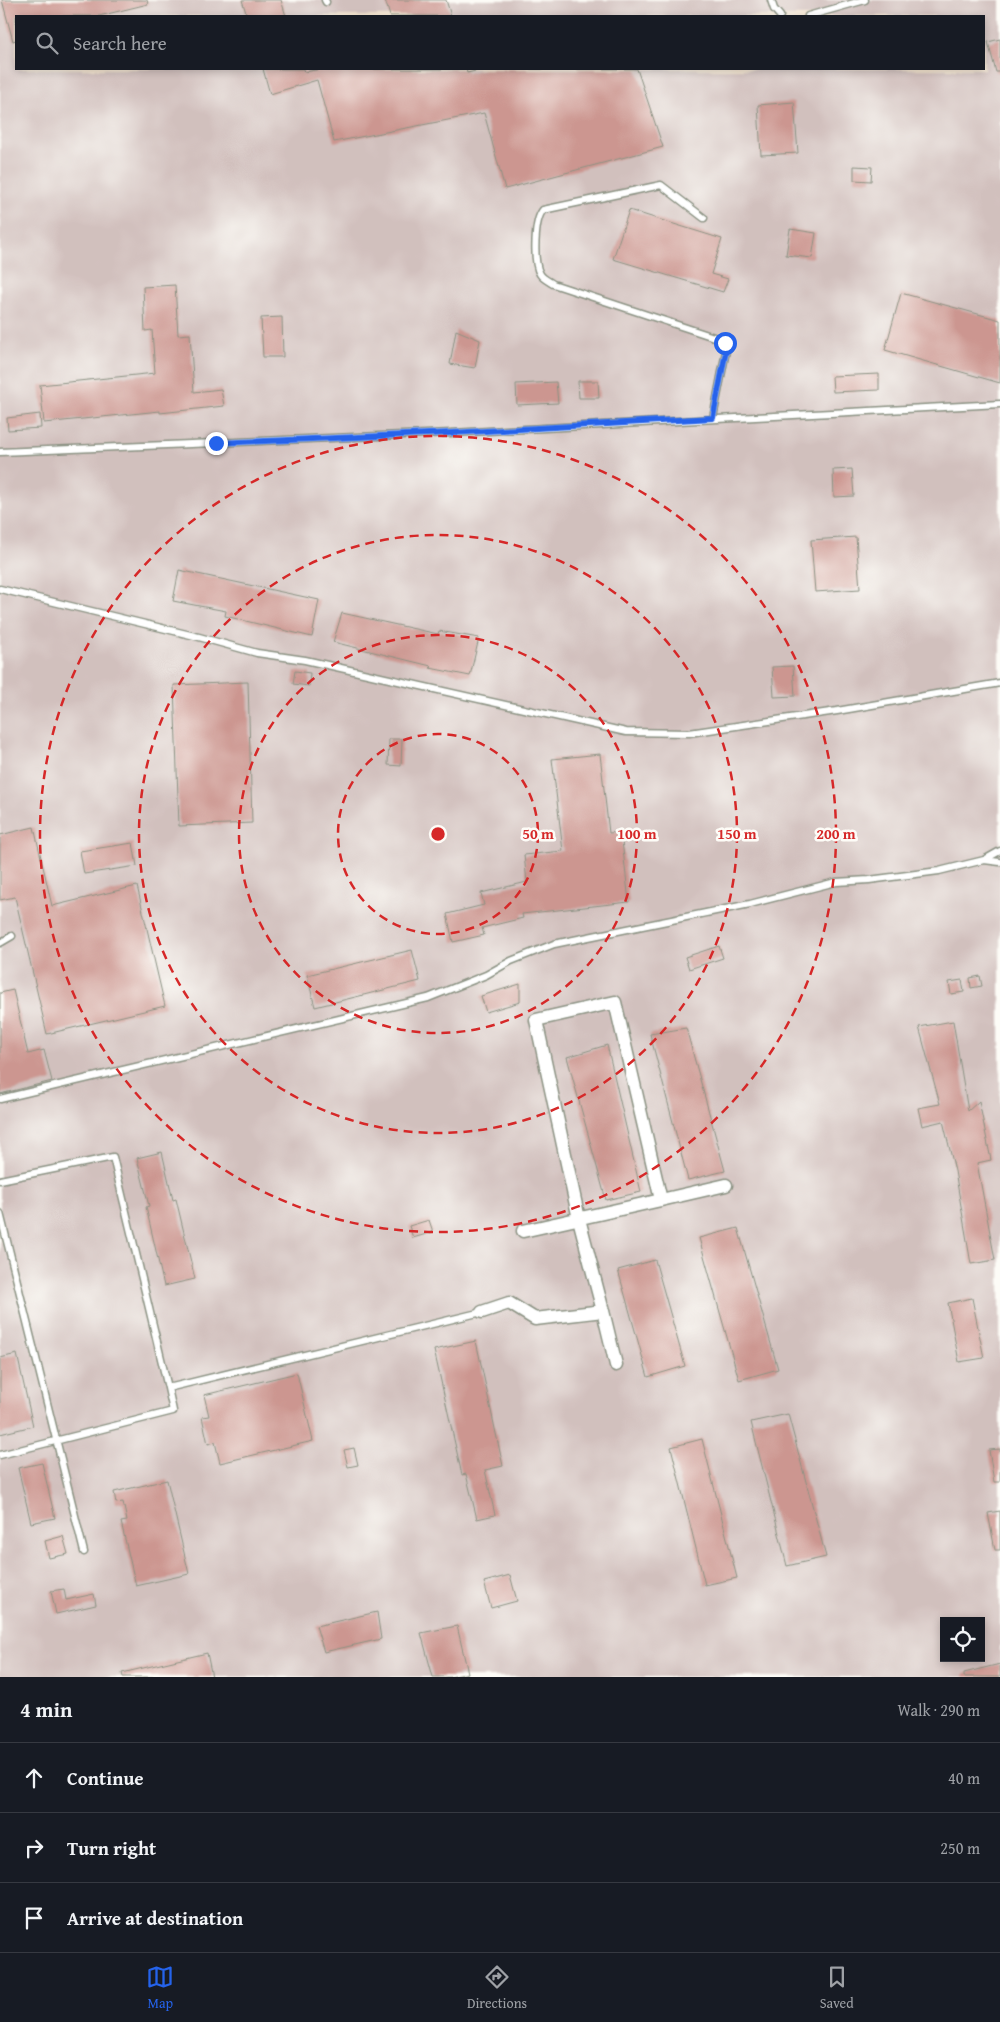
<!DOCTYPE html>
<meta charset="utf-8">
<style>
body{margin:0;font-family:"Gentium Book Plus",serif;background:#242831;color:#f1f3f6}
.controls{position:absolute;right:15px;bottom:15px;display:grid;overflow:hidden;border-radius:0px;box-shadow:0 2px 8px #0003}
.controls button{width:45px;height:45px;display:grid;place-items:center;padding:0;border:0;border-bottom:1px solid #363941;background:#171b24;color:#f1f3f6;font:25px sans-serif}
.stop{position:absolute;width:15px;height:15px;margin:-11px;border:4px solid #2563eb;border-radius:50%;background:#fff}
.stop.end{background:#2563eb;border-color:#fff;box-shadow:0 1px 5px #0008}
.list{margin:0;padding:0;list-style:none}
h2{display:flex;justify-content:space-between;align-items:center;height:65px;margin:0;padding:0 20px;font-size:21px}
h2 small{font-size:16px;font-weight:400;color:#9ea1a6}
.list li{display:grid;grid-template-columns:32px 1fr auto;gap:15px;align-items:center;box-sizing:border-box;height:70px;padding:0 20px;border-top:1px solid #363941}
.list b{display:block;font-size:19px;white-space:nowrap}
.list em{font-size:16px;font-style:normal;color:#9ea1a6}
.icon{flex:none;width:28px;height:28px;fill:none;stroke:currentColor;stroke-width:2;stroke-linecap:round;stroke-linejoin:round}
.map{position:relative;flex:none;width:1000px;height:1677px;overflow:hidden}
.search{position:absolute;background:#171b24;box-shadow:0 2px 8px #0003;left:15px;right:15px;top:15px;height:55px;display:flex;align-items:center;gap:12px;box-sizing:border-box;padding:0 18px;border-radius:0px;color:#9ea1a6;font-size:19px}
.sheet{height:275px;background:#171b24}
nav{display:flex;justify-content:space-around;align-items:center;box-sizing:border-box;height:70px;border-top:1px solid #363941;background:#171b24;font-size:14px;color:#9ea1a6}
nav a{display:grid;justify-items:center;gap:2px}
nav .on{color:#2563eb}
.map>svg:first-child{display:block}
</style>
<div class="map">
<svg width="1000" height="1677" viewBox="0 0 1000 1677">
<rect width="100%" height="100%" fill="#fdfcf7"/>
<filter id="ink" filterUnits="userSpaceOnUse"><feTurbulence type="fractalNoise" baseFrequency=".02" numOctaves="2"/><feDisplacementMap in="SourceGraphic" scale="10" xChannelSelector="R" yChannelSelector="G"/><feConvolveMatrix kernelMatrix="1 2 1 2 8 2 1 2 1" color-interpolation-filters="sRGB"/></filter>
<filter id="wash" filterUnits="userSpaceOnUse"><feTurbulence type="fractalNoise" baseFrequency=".0096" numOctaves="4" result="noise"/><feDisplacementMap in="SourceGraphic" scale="20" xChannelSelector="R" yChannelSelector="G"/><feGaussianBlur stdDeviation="1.12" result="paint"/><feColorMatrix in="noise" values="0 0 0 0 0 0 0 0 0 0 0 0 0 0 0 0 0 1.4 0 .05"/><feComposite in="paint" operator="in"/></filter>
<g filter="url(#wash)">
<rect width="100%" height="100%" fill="#f7e7d2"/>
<!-- industrial -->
<path fill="#d1c0bd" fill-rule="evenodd" d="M0,0H1000V1677H0ZM16,16H984V69H16ZM944,1621H981V1658H944Z"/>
<g id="blocks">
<!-- building -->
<path fill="#cc9690" d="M2,0H147L148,4L99,16H16V40L13,41Z
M242,0H281L286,16H247Z
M385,0H446L451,16H390Z
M1000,39V72H996L988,42Z
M263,69H303L304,72L321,69H466L467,73L484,69H637L663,147L505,189L484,113L334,142L317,80L270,94Z
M794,102L798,153L761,155L758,105Z
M854,166L872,167L871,181L854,180Z
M629,210L722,239L711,274L728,279L723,292L613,259Z
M790,229L816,233L812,258L786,255Z
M175,285L178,335L190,334L194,392L221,389L224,406L160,413V411L44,423L40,385L155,373L152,330L145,331L143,287Z
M901,293L1000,320V383L885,350Z
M282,317L283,357H263L261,318Z
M456,330L480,340L475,368L450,364Z
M879,374V390L833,392L832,376Z
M578,381H598L599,398H579Z
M556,382L558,403L517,405L516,384Z
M40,414L41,428L8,430L7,418Z
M852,469L854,496L834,497L833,470Z
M856,537L860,589L815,592L811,540Z
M179,570L319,600L312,637L225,616L226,611L173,601Z
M342,613L438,634L439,631L479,638L470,676L430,668L431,666L333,642Z
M793,666L795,696L774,697L772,667Z
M295,671L310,673L309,686L293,684Z
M248,682L252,823L179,826L174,685Z
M389,739H402L401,766L388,765Z
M600,754L609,833L621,832L629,902L522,914L523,918L482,928L484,935L453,942L447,914L484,905L481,893L527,882L524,855L563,851L552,759Z
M34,827L52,906L137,886L165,1006L47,1034L15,897L0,900V835Z
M133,843L137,866L84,874L80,851Z
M719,946L723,958L689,969L685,957Z
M412,950L420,981L315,1007L307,975Z
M980,976L982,986L971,988L970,978Z
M962,980L964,992L951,994L949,982Z
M520,984V1002L486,1012L481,996Z
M13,990L28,1054L44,1050L52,1081L0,1094V993Z
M953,1021L968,1111L979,1101L991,1160L977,1163L995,1260L971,1264L955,1171L943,1121L922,1126L918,1108L940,1104L919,1027Z
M686,1028L725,1171L688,1180L650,1034Z
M607,1045L641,1192L606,1200L567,1057Z
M162,1152L173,1200L176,1199L195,1279L164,1286L146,1207L149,1206L137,1158Z
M429,1220L433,1232L413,1238L409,1226Z
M738,1228L778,1369L739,1380L699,1238Z
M655,1260L685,1366L648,1377L618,1270Z
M972,1298L984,1358L959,1362L948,1303Z
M476,1341L503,1466L485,1470L495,1515L477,1519L466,1474L462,1475L434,1350Z
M17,1354L33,1426L0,1434V1358Z
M297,1373L313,1441L220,1463L215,1442L208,1444L202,1417L209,1416L204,1395Z
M788,1414L826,1557L787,1566L751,1422Z
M702,1439L737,1578L705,1585L671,1447Z
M354,1448L358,1465L348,1467L344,1450Z
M1000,1449V1482H994L989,1450Z
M42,1463L55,1518L31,1523L18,1468Z
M167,1480L189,1574L136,1586L121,1522L127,1521L123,1502L116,1503L114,1492Z
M1000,1511V1550H995L988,1513Z
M63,1536L68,1554L49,1558L45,1541Z
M510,1575L517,1601L491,1608L484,1582Z
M64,1589L66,1600L94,1594L96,1605L56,1614L51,1591Z
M377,1612L381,1639L324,1652L316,1626Z
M457,1626L468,1673L450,1677H433L421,1633Z
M207,1653L212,1677H123L122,1673Z
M1000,1664V1677H964V1673Z"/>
</g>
</g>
<g filter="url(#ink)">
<use href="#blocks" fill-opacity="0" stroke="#8b9283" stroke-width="1"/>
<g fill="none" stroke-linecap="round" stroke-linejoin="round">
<!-- lane casing -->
<g stroke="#8b9283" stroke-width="9">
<path id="lane" d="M325,0L326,2
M771,0L774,9L780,16
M808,16L865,0
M704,218L661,185L543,210C534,220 533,263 540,274C543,279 549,281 553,284L720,339L725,343L726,351L713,418
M0,452L451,433L1000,404
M0,589L199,637L257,653L305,660L626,732L689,733L837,711L1000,683
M984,860L1000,862
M0,943L12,936
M0,1099L428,998L486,975L511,961L554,944L750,904L836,882L869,880L939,871L984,860L1000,851
M0,1180L113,1157L168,1388
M0,1213L84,1552
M0,1455L173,1411L168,1388L482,1312"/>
</g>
<!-- street casing -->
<g stroke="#8b9283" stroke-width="15">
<path id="street" d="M661,1200L726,1185
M523,1231L661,1200L615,1002L536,1020L579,1219L603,1311
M482,1312L509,1303L535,1319L603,1311L616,1365"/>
</g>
<!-- lane -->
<use href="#lane" stroke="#fff" stroke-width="6"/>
<!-- street -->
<use href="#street" stroke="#fff" stroke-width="12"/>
</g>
</g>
<g fill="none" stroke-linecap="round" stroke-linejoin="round" filter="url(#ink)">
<!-- route -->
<path stroke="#2563eb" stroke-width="6" d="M216,443L451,433L713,418L726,351L725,343"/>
</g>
<!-- distance rings -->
<g fill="none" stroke="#d62828" stroke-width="2.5" stroke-dasharray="9 6">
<circle cx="438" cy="834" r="100"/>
<circle cx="438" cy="834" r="199"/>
<circle cx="438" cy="834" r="299"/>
<circle cx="438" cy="834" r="398"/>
</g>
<circle cx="438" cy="834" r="8" fill="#d62828" stroke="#fdfcf7" stroke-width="2.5"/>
<g font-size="15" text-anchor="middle" font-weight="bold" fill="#d62828" stroke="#fdfcf7" stroke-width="5" stroke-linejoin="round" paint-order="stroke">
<text x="538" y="839">50 m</text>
<text x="637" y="839">100 m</text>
<text x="737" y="839">150 m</text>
<text x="836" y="839">200 m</text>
</g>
</svg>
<div class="controls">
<button><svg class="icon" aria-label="locate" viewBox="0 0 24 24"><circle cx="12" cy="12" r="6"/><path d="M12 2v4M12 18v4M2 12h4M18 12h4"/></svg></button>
</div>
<div class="stop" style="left:725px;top:343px"></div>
<div class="stop end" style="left:216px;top:443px"></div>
<div class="search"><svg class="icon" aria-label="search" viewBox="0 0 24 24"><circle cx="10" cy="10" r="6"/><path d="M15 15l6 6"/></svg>Search here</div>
</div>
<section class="sheet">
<h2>4 min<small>Walk · 290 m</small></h2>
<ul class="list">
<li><svg class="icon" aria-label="ahead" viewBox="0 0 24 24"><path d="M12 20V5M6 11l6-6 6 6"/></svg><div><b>Continue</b></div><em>40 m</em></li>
<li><svg class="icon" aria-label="right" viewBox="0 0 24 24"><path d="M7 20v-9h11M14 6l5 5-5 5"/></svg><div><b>Turn right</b></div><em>250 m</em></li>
<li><svg class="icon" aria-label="arrive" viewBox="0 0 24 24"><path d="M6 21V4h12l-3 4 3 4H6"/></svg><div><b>Arrive at destination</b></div></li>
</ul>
</section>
<nav>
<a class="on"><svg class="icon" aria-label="map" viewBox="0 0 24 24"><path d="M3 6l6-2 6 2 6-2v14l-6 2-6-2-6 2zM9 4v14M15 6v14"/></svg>Map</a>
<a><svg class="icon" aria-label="directions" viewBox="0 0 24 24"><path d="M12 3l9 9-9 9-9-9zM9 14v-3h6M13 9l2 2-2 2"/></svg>Directions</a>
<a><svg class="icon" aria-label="saved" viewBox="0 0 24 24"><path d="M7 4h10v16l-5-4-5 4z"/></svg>Saved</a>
</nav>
